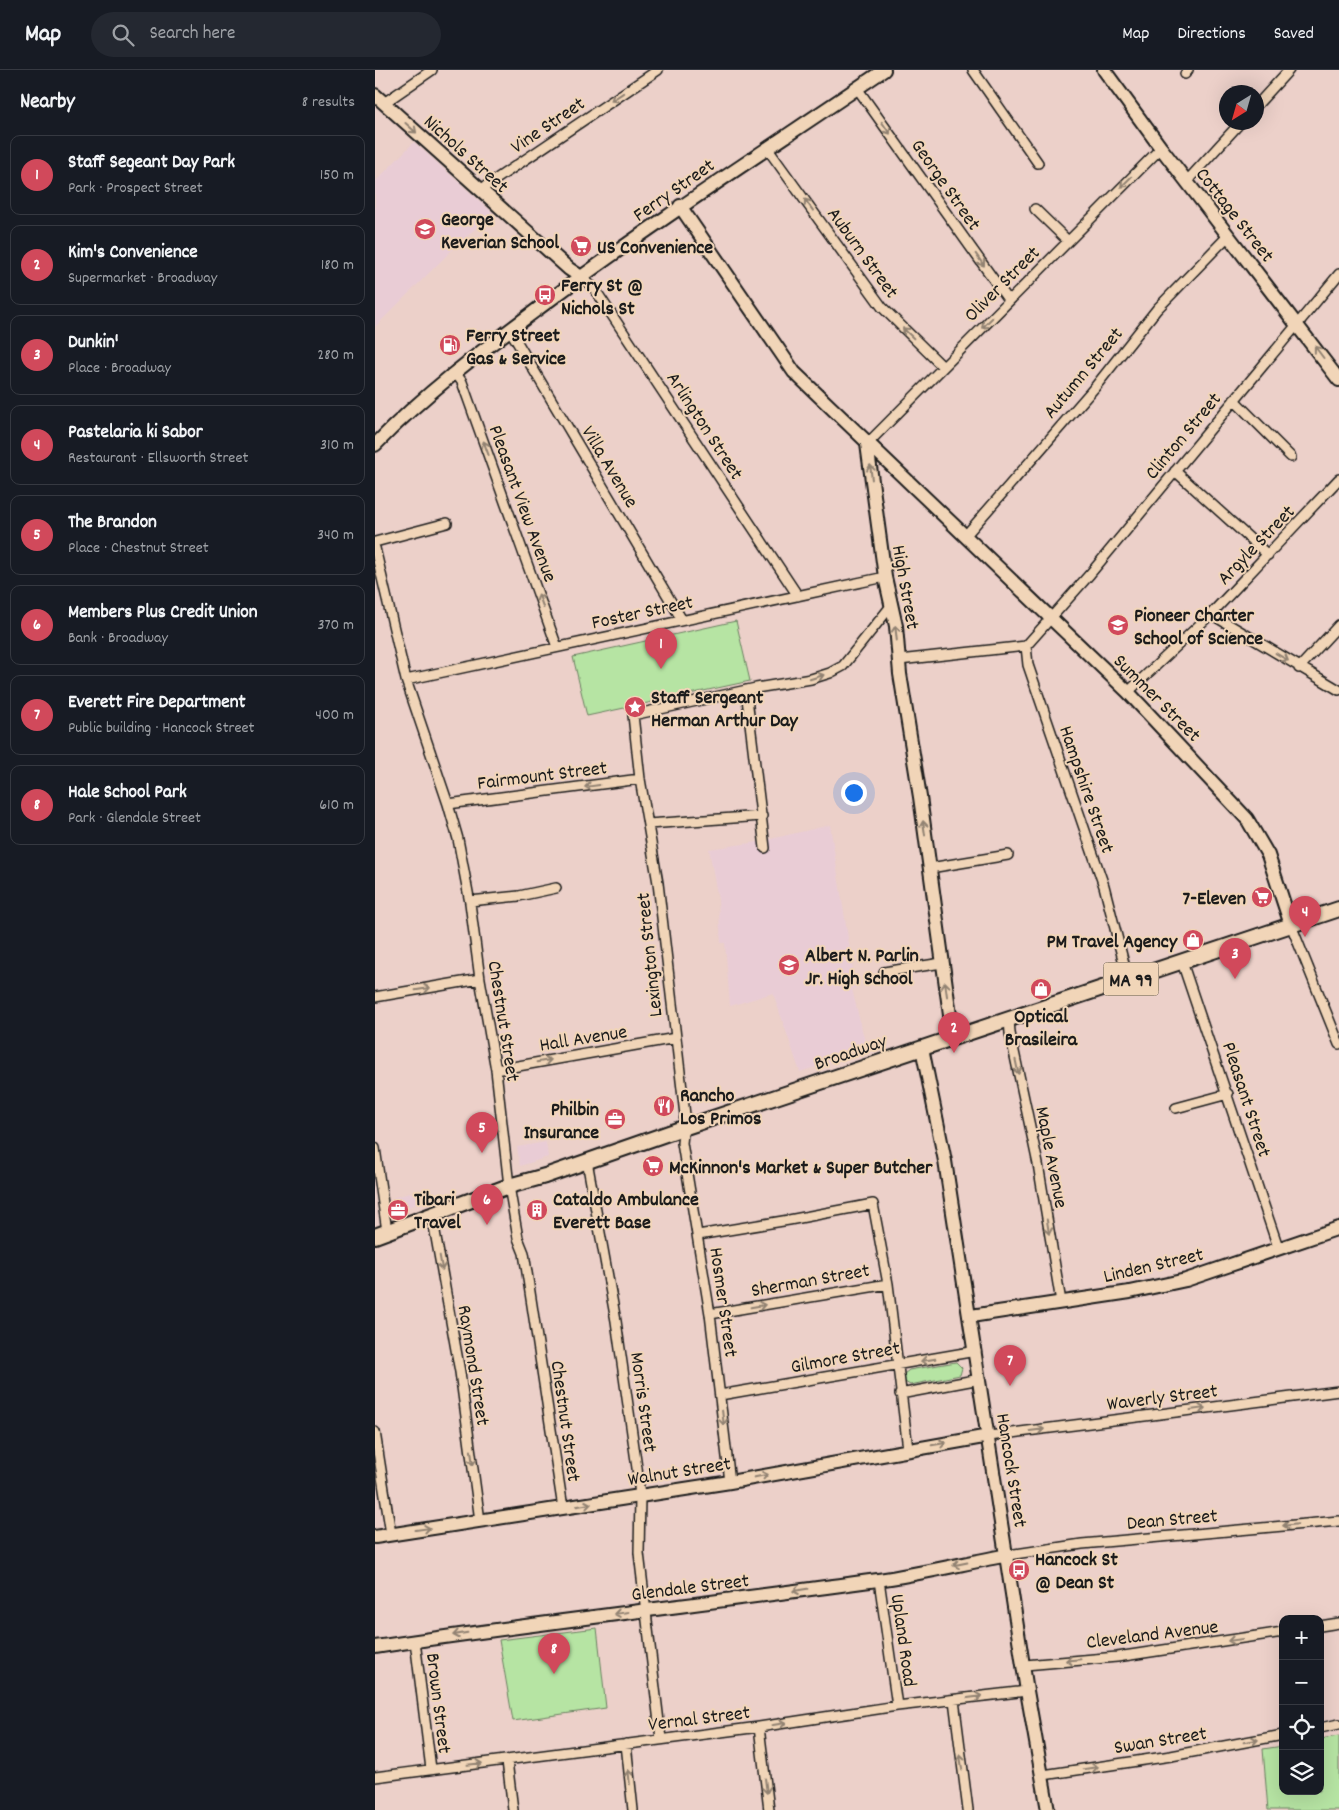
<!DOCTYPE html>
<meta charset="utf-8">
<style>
body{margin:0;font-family:Dekko,sans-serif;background:#242831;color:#f1f3f6}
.controls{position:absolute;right:15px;bottom:15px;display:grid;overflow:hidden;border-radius:10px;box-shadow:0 5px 20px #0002}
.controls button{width:45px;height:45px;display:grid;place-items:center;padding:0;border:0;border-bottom:1px solid #363941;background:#171b24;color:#f1f3f6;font:25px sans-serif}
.compass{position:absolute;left:844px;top:15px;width:45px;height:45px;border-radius:50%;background:#171b24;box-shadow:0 5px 20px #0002;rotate:217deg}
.you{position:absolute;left:478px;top:722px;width:18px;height:18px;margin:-12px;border:4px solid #fff;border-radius:50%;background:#1a73e8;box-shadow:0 0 0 8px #1a73e833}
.badge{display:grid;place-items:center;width:32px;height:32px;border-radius:50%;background:#d1495b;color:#fff;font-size:16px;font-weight:700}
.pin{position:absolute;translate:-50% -41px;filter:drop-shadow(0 1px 2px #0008)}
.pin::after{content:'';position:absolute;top:26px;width:18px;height:15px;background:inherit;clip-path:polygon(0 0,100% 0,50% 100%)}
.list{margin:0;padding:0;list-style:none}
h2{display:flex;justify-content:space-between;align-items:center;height:65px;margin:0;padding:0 20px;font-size:21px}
h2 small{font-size:16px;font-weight:400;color:#9ea1a6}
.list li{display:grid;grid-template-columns:32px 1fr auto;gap:15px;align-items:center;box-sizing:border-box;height:80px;margin:0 10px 10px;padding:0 10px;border:1px solid #363941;border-radius:10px}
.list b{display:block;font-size:19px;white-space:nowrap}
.list p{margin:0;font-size:16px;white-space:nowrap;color:#9ea1a6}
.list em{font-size:16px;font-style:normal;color:#9ea1a6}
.icon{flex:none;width:28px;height:28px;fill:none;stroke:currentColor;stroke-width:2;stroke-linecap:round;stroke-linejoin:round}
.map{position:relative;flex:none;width:964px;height:1740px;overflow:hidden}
header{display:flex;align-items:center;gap:30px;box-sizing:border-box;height:70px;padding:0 25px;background:#171b24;border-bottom:1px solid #363941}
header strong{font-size:24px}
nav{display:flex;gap:28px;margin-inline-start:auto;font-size:18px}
.search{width:350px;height:45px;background:#242831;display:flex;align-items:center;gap:12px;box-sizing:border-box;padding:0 18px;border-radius:28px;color:#9ea1a6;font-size:19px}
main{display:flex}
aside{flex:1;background:#171b24}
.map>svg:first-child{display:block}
</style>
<header>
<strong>Map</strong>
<div class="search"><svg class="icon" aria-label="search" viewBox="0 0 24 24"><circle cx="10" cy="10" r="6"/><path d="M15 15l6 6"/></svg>Search here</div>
<nav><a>Map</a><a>Directions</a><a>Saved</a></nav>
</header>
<main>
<aside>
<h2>Nearby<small>8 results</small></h2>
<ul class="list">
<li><span class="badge">1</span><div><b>Staff Segeant Day Park</b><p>Park · Prospect Street</p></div><em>150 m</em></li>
<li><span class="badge">2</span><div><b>Kim's Convenience</b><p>Supermarket · Broadway</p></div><em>180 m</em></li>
<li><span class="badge">3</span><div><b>Dunkin'</b><p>Place · Broadway</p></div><em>280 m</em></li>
<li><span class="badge">4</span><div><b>Pastelaria ki Sabor</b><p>Restaurant · Ellsworth Street</p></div><em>310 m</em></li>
<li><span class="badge">5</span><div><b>The Brandon</b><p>Place · Chestnut Street</p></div><em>340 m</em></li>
<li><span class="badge">6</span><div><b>Members Plus Credit Union</b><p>Bank · Broadway</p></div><em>370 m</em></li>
<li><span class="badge">7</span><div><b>Everett Fire Department</b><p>Public building · Hancock Street</p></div><em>400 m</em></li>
<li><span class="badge">8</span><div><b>Hale School Park</b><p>Park · Glendale Street</p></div><em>610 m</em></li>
</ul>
</aside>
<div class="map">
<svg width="964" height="1740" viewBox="0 0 964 1740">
<rect width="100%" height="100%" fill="#ecd0c9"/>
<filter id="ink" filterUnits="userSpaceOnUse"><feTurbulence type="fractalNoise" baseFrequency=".02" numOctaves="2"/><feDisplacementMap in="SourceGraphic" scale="10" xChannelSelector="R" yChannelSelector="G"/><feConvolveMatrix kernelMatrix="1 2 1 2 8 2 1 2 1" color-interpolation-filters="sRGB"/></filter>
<g filter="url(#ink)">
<!-- built -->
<path fill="#e9ccd5" d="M39,72L118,143L82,175L0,257V112Z
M455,755L481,918L477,919L492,980L425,1002L398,923L355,936L350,873H346L343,830L334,779L383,772Z
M171,1072L173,1087L145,1096L142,1077Z
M56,1118L58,1128L25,1140H21L19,1127Z"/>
<!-- green -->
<path fill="#b6e4a3" stroke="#698060" d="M361,551L375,611L212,646L198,587Z
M581,1292L587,1298L585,1305L535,1315L530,1312L529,1304L534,1300Z
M222,1558L231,1638L138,1651L124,1570Z
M964,1666V1740H893L888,1679L908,1676V1721H945V1669Z"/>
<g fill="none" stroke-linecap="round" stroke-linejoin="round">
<!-- street casing -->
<g stroke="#1c1c1c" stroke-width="12">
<path id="street" d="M598,0L663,93
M810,4L813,0
M482,18L634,231
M9,33L57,0
M882,35L914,0
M392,78L507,237L568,297
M811,112L866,52
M105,120L283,0
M660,139L693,171
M206,207L219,218L423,526
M135,260L307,550
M80,302L87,312L182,577
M859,330L916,387
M492,374L786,78
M800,401L893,485
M591,465L720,317L782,239L854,165
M0,472L72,453
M0,478L31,610L73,734L83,769L95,833L105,909L121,1000L134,1116L143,1168L149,1183L188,1438
M836,544L964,620
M524,590L651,576
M924,598L964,555
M31,610L510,507
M371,620L390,778
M753,622L836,544L964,409
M73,734L265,709
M273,754L387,746
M555,798L633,785
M95,831L144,826L181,818
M916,855L964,974
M807,892L903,1177
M509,902L567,893
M753,909L729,816L653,595L651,576L715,504L964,204
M0,927L105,909
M634,949L635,963L663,1094L686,1232
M121,1000L301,968
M801,1038L853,1024
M0,1078L12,1161
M212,1091L241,1251L262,1398L265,1426L264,1483L286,1669
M57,1145L85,1302L105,1451
M323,1165L414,1150L498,1134L513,1214L533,1379
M335,1244L513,1214
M525,1324L605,1309
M345,1325L601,1281
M0,1362L16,1464
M614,1366L964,1321
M355,1412L335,1244L307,1073L310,1045L283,813L265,709L258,645L381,618L436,609L455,603L468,596L516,536
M633,1485L707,1474L964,1451
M504,1510L522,1636
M945,1556L964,1553
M40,1571L56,1699
M650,1595L742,1587L908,1562
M579,1630L593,1740
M384,1657L394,1740
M945,1658L964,1654
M251,1674L258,1740
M132,1691L138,1740
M668,1705L796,1686L908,1665
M0,1707L384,1657L522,1636L652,1621"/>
</g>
<!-- secondary casing -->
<g stroke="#1c1c1c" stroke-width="16">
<path id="secondary" d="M729,0L786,78L964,310
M0,25L194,199L206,207
M305,136L419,302L753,622L872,749L893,785L916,855
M492,374L510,507L521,556L525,604L545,727L578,967
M0,375C52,321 112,277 172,232C281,151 396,77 509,0
M547,978L570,1091L652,1621L673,1740
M596,1246L755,1222L811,1210L964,1158
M0,1467L355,1412L614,1366
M0,1577C167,1552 335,1533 503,1510C546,1504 590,1493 633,1485"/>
</g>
<!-- primary casing -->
<g stroke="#1c1c1c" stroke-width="18">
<path id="primary" d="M0,1166L134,1116L170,1106L308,1058L964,839"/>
</g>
<!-- street -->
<use href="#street" stroke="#f1d5b8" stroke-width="9"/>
<!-- secondary -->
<use href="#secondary" stroke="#f1d5b8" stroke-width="12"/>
<!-- primary -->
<use href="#primary" stroke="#f1d5b8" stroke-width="14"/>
</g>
<!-- one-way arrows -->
<defs><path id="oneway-shaft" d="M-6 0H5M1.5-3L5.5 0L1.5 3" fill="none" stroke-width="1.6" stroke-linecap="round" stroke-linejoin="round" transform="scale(1.25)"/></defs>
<g stroke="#918272">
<use href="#oneway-shaft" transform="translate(242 27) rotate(146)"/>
<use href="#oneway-shaft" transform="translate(36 58) rotate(42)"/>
<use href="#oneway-shaft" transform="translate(511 58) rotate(55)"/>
<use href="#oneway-shaft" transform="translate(751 112) rotate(135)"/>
<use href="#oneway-shaft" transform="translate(434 135) rotate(-126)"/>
<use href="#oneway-shaft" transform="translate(605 190) rotate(55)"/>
<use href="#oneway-shaft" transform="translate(612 253) rotate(135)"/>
<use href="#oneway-shaft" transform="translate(533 263) rotate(-136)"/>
<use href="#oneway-shaft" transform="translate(944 282) rotate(-127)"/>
<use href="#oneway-shaft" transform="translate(111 378) rotate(-110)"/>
<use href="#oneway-shaft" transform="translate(496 402) rotate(-97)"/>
<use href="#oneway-shaft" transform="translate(166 531) rotate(-110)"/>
<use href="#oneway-shaft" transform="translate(521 563) rotate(-96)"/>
<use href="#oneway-shaft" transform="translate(907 587) rotate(31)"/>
<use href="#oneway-shaft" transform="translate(442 607) rotate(-17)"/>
<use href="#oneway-shaft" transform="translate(217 716) rotate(172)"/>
<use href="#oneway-shaft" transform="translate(549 758) rotate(-98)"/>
<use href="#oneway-shaft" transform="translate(48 919) rotate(-9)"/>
<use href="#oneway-shaft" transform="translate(571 919) rotate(-98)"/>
<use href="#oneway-shaft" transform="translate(169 991) rotate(-9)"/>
<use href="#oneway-shaft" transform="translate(642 997) rotate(78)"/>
<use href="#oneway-shaft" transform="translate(673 1157) rotate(81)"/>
<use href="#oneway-shaft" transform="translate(66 1193) rotate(80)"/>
<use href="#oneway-shaft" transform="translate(383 1236) rotate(-10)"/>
<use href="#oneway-shaft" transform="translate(553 1290) rotate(170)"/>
<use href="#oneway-shaft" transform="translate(823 1339) rotate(-8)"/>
<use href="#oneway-shaft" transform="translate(348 1348) rotate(83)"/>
<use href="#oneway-shaft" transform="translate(662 1360) rotate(-7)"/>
<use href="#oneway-shaft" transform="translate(564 1374) rotate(-9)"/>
<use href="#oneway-shaft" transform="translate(97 1388) rotate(82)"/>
<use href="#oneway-shaft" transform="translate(386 1406) rotate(-11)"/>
<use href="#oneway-shaft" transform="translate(209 1435) rotate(-9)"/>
<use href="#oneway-shaft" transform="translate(915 1455) rotate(174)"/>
<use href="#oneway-shaft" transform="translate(48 1459) rotate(-8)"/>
<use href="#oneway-shaft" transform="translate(585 1494) rotate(169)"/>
<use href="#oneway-shaft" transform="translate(425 1520) rotate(171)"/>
<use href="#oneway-shaft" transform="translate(246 1543) rotate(172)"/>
<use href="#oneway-shaft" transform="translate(85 1564) rotate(171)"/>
<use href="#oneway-shaft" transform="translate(860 1570) rotate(172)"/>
<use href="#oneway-shaft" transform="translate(698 1590) rotate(175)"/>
<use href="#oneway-shaft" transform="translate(600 1627) rotate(-7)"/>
<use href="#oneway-shaft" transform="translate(404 1654) rotate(-9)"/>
<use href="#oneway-shaft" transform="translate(876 1671) rotate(-10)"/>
<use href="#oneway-shaft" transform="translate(586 1692) rotate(-99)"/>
<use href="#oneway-shaft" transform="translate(100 1694) rotate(-6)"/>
<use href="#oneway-shaft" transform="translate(716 1698) rotate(-9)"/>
<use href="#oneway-shaft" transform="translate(254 1707) rotate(-96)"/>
<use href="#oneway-shaft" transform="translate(391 1716) rotate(83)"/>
</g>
</g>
<!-- icons -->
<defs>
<g id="school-disc" transform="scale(1.125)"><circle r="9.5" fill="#d1495b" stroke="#f1d5b8"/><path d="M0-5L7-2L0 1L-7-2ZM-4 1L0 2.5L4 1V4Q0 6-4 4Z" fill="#fff"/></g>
<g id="supermarket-disc" transform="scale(1.125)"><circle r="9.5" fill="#d1495b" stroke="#f1d5b8"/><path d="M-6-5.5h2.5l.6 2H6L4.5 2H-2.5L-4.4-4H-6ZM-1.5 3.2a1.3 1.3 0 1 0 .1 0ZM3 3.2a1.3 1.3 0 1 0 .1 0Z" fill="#fff"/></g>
<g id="bus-disc" transform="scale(1.125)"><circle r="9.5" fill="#d1495b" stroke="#f1d5b8"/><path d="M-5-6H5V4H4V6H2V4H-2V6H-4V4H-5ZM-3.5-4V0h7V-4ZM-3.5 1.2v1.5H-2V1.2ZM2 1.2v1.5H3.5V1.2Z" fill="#fff"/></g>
<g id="fuel-disc" transform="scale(1.125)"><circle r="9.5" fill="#d1495b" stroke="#f1d5b8"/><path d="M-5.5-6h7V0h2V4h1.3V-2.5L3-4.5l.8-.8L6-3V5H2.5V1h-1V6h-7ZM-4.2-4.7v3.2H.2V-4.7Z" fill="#fff"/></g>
<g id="sight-disc" transform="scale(1.125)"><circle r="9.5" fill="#d1495b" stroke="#f1d5b8"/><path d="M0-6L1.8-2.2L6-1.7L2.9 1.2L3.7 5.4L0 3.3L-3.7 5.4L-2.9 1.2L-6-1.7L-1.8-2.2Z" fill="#fff"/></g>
<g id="shop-disc" transform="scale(1.125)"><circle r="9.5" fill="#d1495b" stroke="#f1d5b8"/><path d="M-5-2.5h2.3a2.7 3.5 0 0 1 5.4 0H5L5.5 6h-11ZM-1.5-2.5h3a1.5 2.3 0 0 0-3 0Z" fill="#fff"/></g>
<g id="restaurant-disc" transform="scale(1.125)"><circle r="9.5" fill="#d1495b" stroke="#f1d5b8"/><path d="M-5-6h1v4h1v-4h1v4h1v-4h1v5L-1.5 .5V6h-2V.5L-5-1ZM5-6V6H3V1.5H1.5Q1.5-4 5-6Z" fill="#fff"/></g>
<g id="office-disc" transform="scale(1.125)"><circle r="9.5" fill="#d1495b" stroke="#f1d5b8"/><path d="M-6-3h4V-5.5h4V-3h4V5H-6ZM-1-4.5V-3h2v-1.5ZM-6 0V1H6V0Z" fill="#fff"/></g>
<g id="building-disc" transform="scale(1.125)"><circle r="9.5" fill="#d1495b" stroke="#f1d5b8"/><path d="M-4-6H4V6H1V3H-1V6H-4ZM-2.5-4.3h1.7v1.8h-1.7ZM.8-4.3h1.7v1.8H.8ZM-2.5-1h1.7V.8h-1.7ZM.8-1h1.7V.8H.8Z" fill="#fff"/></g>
</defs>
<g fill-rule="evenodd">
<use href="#school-disc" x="50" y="159"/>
<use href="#supermarket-disc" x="206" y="176"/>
<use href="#bus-disc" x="170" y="225"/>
<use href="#fuel-disc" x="75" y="275"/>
<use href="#school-disc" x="743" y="555"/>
<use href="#sight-disc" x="260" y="637"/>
<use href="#supermarket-disc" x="887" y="827"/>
<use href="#shop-disc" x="818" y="870"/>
<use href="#school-disc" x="414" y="895"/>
<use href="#shop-disc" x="666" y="919"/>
<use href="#restaurant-disc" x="289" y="1036"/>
<use href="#office-disc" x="240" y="1049"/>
<use href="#supermarket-disc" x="278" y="1096"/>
<use href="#office-disc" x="23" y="1140"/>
<use href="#building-disc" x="162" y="1140"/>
<use href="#bus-disc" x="644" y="1500"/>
</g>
<g text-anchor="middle" stroke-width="4" stroke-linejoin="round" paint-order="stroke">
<!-- shield labels -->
<rect fill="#f1d5b8" stroke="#5c544b" stroke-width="1" x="728.5" y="892.5" width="55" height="33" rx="4"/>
<g font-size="19" font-weight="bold" fill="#1c1c1c">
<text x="756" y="916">MA 99</text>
</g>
<!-- street labels -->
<g font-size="20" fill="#1c1c1c" stroke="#f1d5b8">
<text transform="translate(172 54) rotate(-34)" y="7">Vine Street</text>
<text transform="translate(92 83) rotate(42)" y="7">Nichols Street</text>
<text transform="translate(572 114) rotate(55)" y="7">George Street</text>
<text transform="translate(298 119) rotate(-35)" y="7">Ferry Street</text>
<text transform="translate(861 144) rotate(52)" y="7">Cottage Street</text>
<text transform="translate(489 182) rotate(54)" y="7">Auburn Street</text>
<text transform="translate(626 213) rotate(-45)" y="7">Oliver Street</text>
<text transform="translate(707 302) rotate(-50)" y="7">Autumn Street</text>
<text transform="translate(331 355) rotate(57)" y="7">Arlington Street</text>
<text transform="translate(807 365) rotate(-50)" y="7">Clinton Street</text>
<text transform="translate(236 396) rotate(59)" y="7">Villa Avenue</text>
<text transform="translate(149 433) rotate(70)" y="7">Pleasant View Avenue</text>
<text transform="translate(880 474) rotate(-46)" y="7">Argyle Street</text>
<text transform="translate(532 517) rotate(80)" y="7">High Street</text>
<text transform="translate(267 541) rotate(-12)" y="7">Foster Street</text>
<text transform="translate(783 627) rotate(45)" y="7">Summer Street</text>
<text transform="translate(167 704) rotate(-7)" y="7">Fairmount Street</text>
<text transform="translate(713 719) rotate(71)" y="7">Hampshire Street</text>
<text transform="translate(273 885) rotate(-96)" y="7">Lexington Street</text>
<text transform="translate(130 951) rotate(81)" y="7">Chestnut Street</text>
<text transform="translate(208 967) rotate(-9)" y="7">Hall Avenue</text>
<text transform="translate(475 981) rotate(-19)" y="7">Broadway</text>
<text transform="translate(873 1029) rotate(72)" y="7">Pleasant Street</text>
<text transform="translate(678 1087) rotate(79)" y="7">Maple Avenue</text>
<text transform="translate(778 1194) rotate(-13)" y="7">Linden Street</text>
<text transform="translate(435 1209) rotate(-10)" y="7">Sherman Street</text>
<text transform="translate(350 1232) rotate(82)" y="7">Hosmer Street</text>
<text transform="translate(470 1286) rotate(-10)" y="7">Gilmore Street</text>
<text transform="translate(100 1295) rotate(81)" y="7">Raymond Street</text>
<text transform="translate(787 1326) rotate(-7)" y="7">Waverly Street</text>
<text transform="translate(270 1332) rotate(82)" y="7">Morris Street</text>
<text transform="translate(192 1351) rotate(82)" y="7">Chestnut Street</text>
<text transform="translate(304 1400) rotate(-9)" y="7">Walnut Street</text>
<text transform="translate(638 1400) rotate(81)" y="7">Hancock Street</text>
<text transform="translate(797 1448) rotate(-5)" y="7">Dean Street</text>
<text transform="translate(315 1516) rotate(-7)" y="7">Glendale Street</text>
<text transform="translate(777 1563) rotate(-7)" y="7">Cleveland Avenue</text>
<text transform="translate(530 1570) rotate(82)" y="7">Upland Road</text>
<text transform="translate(65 1633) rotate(83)" y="7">Brown Street</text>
<text transform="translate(324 1647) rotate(-7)" y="7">Vernal Street</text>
<text transform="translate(785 1669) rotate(-9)" y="7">Swan Street</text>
</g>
<!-- poi labels -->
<g font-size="20" font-weight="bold" fill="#1c1c1c" stroke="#f1d5b8" text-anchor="start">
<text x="66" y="155">George<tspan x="66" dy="23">Keverian School</tspan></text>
<text x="222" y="183">US Convenience</text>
<text x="186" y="221">Ferry St @<tspan x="186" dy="23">Nichols St</tspan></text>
<text x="91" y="271">Ferry Street<tspan x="91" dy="23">Gas &amp; Service</tspan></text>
<text x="759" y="551">Pioneer Charter<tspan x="759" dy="23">School of Science</tspan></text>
<text x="276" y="633">Staff Sergeant<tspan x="276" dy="23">Herman Arthur Day</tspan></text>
<text x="871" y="834" text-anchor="end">7-Eleven</text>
<text x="802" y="877" text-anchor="end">PM Travel Agency</text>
<text x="430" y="891">Albert N. Parlin<tspan x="430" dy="23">Jr. High School</tspan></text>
<text x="666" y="952" text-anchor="middle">Optical<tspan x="666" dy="23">Brasileira</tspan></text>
<text x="305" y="1031">Rancho<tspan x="305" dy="23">Los Primos</tspan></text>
<text x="224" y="1045" text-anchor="end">Philbin<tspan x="224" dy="23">Insurance</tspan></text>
<text x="294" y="1103">McKinnon's Market &amp; Super Butcher</text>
<text x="39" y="1135">Tibari<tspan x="39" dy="23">Travel</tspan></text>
<text x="178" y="1135">Cataldo Ambulance<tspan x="178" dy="23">Everett Base</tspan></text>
<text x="660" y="1495">Hancock St<tspan x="660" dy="23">@ Dean St</tspan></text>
</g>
</g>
</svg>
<div class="controls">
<button>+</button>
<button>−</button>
<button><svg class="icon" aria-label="locate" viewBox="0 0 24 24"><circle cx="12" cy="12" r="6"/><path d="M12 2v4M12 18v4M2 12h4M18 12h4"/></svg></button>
<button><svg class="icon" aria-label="layers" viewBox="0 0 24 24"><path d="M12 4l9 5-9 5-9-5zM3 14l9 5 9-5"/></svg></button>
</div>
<svg class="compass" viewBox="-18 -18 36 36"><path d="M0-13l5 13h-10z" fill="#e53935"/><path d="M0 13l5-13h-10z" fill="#9ea1a6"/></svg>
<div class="you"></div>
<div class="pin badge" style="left:286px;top:599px">1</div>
<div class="pin badge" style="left:579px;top:983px">2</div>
<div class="pin badge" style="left:860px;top:909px">3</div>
<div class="pin badge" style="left:930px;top:867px">4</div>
<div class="pin badge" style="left:107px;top:1083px">5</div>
<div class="pin badge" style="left:112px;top:1155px">6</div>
<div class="pin badge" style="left:635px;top:1316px">7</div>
<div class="pin badge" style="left:179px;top:1604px">8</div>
</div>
</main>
